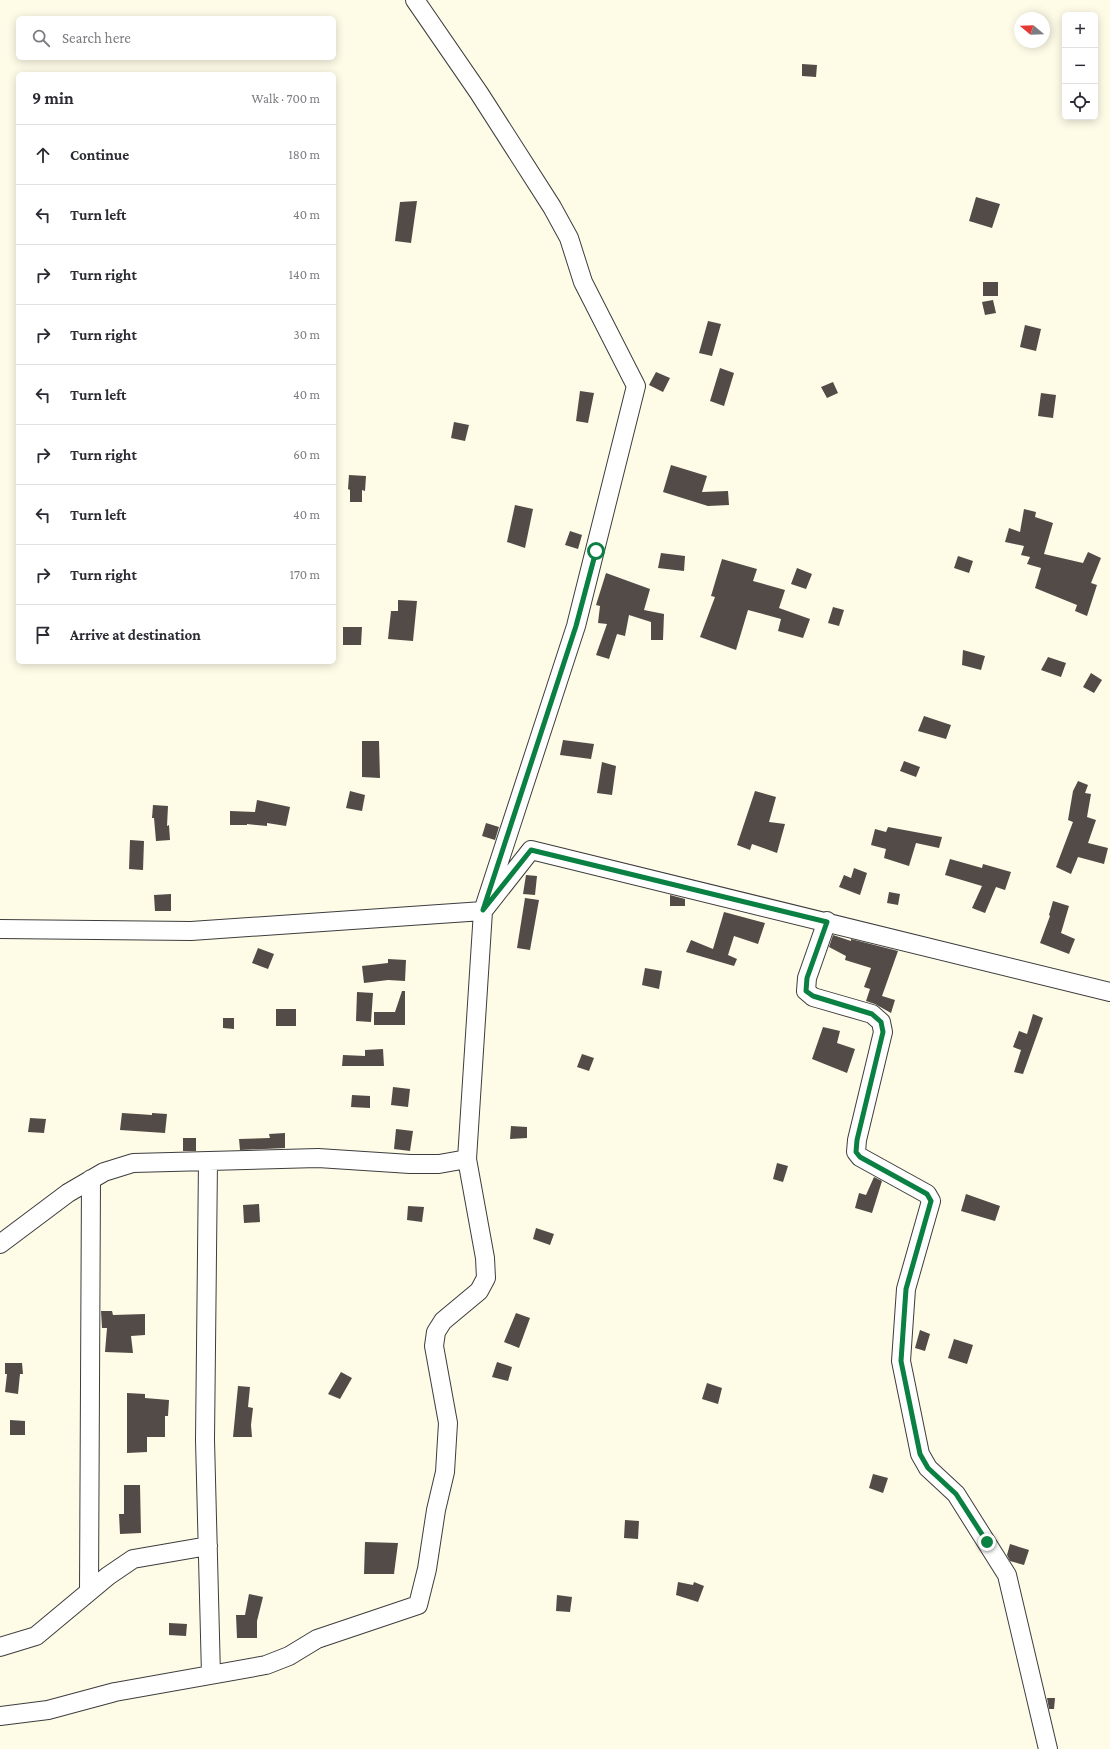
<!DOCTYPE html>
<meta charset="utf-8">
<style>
body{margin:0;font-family:"Crimson Pro",serif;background:#f2f2f3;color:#2b2b33}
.controls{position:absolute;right:12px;top:12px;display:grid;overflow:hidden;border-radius:6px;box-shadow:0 2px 10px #0003}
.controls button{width:36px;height:36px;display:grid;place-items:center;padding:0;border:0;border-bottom:1px solid #e1e1e2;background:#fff;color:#2b2b33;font:20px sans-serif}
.compass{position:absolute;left:1014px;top:12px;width:36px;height:36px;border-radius:50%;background:#fff;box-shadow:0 2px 10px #0003;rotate:289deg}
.stop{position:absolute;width:12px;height:12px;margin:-9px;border:3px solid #0b8043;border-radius:50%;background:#fff}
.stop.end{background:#0b8043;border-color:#fff;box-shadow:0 1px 4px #0008}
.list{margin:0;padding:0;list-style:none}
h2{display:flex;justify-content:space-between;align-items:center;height:52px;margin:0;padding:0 16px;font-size:17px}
h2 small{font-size:13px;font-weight:400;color:#7c7c81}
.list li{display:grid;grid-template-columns:26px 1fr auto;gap:12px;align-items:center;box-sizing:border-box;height:60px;padding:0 16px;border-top:1px solid #e1e1e2}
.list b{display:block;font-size:15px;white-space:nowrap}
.list em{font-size:13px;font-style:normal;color:#7c7c81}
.icon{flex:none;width:22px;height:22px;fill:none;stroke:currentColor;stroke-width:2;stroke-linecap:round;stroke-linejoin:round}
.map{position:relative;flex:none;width:1110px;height:1749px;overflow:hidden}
.search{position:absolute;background:#fff;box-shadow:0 2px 10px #0003;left:16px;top:16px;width:320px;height:44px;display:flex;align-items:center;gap:10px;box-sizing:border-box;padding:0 14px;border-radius:6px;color:#7c7c81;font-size:15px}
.panel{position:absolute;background:#fff;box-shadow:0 2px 10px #0003;left:16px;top:72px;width:320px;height:592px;border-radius:6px}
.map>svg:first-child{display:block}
</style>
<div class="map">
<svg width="1110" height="1749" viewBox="0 0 1110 1749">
<rect width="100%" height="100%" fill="#fefbe7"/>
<!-- building -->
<path fill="#524b47" d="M802,64L817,65L816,77L802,76Z
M976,197L1000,204L992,228L969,221Z
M417,201L411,243L395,241L400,202Z
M983,282H998V296H983Z
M993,300L996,313L985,315L982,302Z
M708,321L721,324L712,356L699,353Z
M1025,325L1041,329L1036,351L1020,347Z
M720,368L734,373L724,406L710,401Z
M656,372L670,378L663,392L649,385Z
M833,382L838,393L827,398L821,387Z
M580,391L594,393L588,423L576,421Z
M1041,393L1056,395L1053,418L1038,416Z
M454,422L469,425L465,441L451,438Z
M671,465L707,476L702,492L728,491L729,505L708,506L663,492Z
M349,475L366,476L365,491L362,490V502H350V490L348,489Z
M515,505L533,509L525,548L507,542Z
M1024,509L1036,512L1035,517L1053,523L1044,554L1083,563L1088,552L1101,558L1091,583L1097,585L1087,616L1075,611L1077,605L1035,588L1041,568L1027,564L1030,557L1021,555L1024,546L1005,542L1009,528L1020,532Z
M570,531L582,535L578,549L565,545Z
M661,553L685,556L684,571L658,568Z
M958,556L973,561L969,573L954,568Z
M722,559L757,569L753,581L785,590L779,608L810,619L803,638L778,631L781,619L748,610L736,650L700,637L715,597L711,596Z
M797,568L812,574L806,589L791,584Z
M606,573L650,589L644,610L664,614L663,640H651V622L629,615L625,636L617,634L609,659L596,655L607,624L598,623L600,606L596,605Z
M398,600L417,601L413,641L388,639L391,611H398Z
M833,607L844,610L839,626L828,623Z
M343,627H362L361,645H343Z
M963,650L985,656L981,670L962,665Z
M1048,657L1066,663L1061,677L1041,670Z
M1091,673L1102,680L1094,693L1083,687Z
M924,716L951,725L946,739L918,731Z
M563,740L594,744L591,759L560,755Z
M362,741H379L380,778L362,777Z
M904,761L920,767L916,777L900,771Z
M602,762L616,766L612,795L597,793Z
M1078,781L1088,785L1085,793L1091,794L1087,817L1096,820L1088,843L1108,848L1104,864L1078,857L1071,874L1056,867L1073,822L1068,820L1073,791Z
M350,791L365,795L362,811L346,808Z
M755,791L776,797L769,822L785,824L777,853L752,844L750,850L737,845Z
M257,800L290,807L286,826L267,823V826L247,824V825H230V811L255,812Z
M153,805L168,806L167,826L169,825L170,840L156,841L154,818H152Z
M486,823L499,827L495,840L482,836Z
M888,827L942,837L939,848L916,843L909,866L884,858L886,849L871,845L875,829L886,832Z
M130,840L144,841L143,870L129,869Z
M950,859L982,868L983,864L1011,872L1005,890L996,887L985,913L972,908L982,886L945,875Z
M854,868L867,873L860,895L839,887L844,875L851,878Z
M526,875L537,876L535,895L523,894Z
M889,892L900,894L898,905L887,903Z
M171,894V911H155L154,895Z
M670,895L685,899V906H670Z
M525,898L539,900L530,950L517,948Z
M1053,901L1069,906L1061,933L1075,939L1069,954L1040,943L1050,916L1049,915Z
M724,912L765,923L758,944L734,936L728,955L737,959L734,966L686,952L691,940L713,949Z
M833,935L851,941V939L898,951L882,996L895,1000L891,1013L875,1004L866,1001L870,989L864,987L871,968L845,960L846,956L829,947Z
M258,948L274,954L268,969L252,963Z
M388,959L406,960L405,981L388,980L364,983L362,966L388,963Z
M645,968L662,971L659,989L642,985Z
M402,991H405V1025H374V1012H395Z
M357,992L373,993L371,1022L356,1021Z
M276,1009H296V1026H276Z
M1033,1014L1043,1018L1023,1074L1014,1072L1021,1050L1013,1047L1019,1031L1027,1034Z
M223,1018H234V1029L223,1028Z
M823,1027L840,1031L837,1043L855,1049L847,1073L812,1059Z
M383,1049L384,1066H342L343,1055L365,1056V1050Z
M582,1054L594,1058L589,1071L577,1067Z
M393,1087L410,1089L408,1107L391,1105Z
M352,1095L370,1096V1108L351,1107Z
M122,1113L152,1115V1113L167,1114L165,1133L120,1130Z
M30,1118L46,1119L44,1133L28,1132Z
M511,1126L527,1127V1138L510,1139Z
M396,1129L413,1131L410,1151L394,1149Z
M285,1133V1148L240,1150L239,1139L270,1138L269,1134Z
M183,1138H196V1151H183Z
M777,1163L788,1166L783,1182L773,1179Z
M874,1177L882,1181L872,1213L855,1208L859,1193L866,1195Z
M966,1194L1000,1206L995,1221L961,1211Z
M259,1204L260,1222L244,1223L243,1205Z
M408,1206L424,1207L422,1222L407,1220Z
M536,1228L554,1234L550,1245L533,1239Z
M101,1311H112L113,1315L145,1314V1335L131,1336L133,1353L105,1352L107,1328H102Z
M516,1313L530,1318L519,1348L504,1342Z
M920,1330L930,1334L925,1351L915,1348Z
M954,1339L973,1345L967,1364L948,1358Z
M497,1362L512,1367L508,1381L492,1377Z
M5,1363H22L23,1374H20L18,1394L5,1392L7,1374H5Z
M341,1372L352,1378L340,1399L328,1394Z
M707,1383L722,1388L718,1404L702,1399Z
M238,1386L250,1387L248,1407L253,1408L251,1425L252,1437H233Z
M127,1393L145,1394V1398L169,1400L168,1416H165V1437H147V1452L127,1453Z
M10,1420L25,1421V1435H10Z
M873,1474L888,1478L883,1493L869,1488Z
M124,1485H140L141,1533L120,1534L119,1514H124Z
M625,1520L639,1521L638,1539L624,1538Z
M365,1542L398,1543L394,1574H364Z
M1010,1544L1029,1550L1024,1565L1010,1561L1007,1555Z
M678,1582L693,1585L694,1582L704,1586L698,1602L676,1595Z
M249,1594L263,1597L257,1621V1638H237L236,1615H245Z
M557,1595L572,1597L570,1612L556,1611Z
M169,1623L187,1624L186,1636L169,1635Z
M1047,1698H1055L1054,1709H1049Z"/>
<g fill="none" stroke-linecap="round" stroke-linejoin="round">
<!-- minor casing -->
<g stroke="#3d3d3d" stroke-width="20">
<path id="minor" d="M827,921L807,978L806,991L813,997L872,1014L881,1022L883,1032L857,1140L856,1152L860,1157L927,1194L931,1201L906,1289L901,1361L920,1454L928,1468L956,1494L1007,1575L1048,1749
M0,929L191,931L483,911L531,850L1110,992
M208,1161L205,1440L211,1675
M0,1244L68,1193L104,1172L133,1163L318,1158L410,1164H439L467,1159L483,911L576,626L636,386L583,282L569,238L552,207L479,93L415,0
M89,1591L91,1179
M0,1647L36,1636L108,1576L133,1559L208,1546
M0,1716L48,1710L115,1692L266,1665L289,1656L317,1639L418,1605L427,1569L436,1510L445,1472L448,1423L434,1346L436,1332L443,1321L479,1291L486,1278L485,1258L467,1159"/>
</g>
<!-- minor -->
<use href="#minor" stroke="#fff" stroke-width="18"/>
</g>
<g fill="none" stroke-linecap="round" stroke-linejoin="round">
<!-- route -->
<path stroke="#0b8043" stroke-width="5" d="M596,551L576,626L483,910L531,850L827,922L807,978L806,991L813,996L872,1014L881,1022L883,1032L857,1140L856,1152L860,1157L927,1194L931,1201L906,1289L901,1361L920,1454L928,1468L956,1494L987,1542"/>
</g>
</svg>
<div class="controls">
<button>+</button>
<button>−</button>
<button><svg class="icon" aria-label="locate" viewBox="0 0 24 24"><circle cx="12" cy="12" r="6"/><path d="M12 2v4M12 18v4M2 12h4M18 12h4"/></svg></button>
</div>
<svg class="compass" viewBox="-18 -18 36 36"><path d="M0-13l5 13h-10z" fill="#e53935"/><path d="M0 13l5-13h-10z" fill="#7c7c81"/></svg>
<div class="stop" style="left:596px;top:551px"></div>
<div class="stop end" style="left:987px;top:1542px"></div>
<div class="search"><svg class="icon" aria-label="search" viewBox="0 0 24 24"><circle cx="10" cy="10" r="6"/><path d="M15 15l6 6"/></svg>Search here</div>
<section class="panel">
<h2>9 min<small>Walk · 700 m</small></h2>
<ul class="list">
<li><svg class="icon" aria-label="ahead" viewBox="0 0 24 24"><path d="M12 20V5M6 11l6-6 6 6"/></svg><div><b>Continue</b></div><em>180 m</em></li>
<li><svg class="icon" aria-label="left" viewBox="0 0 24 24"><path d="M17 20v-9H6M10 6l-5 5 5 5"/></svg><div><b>Turn left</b></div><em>40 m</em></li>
<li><svg class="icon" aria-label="right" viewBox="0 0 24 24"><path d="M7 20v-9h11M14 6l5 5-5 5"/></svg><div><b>Turn right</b></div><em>140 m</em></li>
<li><svg class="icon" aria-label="right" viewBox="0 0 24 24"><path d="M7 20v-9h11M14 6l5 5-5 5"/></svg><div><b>Turn right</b></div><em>30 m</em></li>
<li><svg class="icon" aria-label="left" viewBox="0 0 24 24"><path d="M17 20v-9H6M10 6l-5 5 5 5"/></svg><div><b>Turn left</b></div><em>40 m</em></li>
<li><svg class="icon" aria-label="right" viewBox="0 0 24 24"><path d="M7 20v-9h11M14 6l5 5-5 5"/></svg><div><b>Turn right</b></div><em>60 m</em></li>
<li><svg class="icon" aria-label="left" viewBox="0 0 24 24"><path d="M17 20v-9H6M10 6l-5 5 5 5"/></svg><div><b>Turn left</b></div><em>40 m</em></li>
<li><svg class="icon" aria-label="right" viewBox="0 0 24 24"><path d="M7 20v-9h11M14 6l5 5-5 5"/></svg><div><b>Turn right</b></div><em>170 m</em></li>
<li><svg class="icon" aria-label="arrive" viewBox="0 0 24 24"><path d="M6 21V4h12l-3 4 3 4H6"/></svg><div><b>Arrive at destination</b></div></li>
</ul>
</section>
</div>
